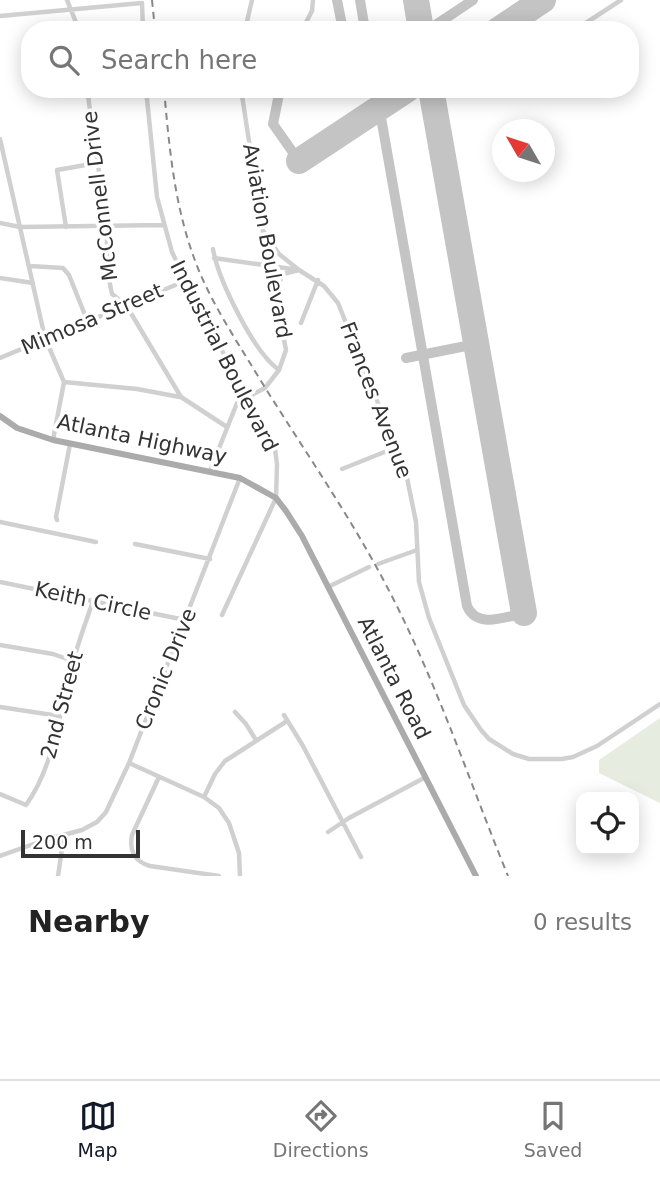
<!DOCTYPE html>
<style>
body{margin:0;font-family:"DejaVu Sans",sans-serif;background:#f2f2f2;color:#222}
.controls{position:absolute;right:21px;bottom:21px;display:grid;overflow:hidden;border-radius:14px;box-shadow:0 4px 18px #0003}
.controls button{width:63px;height:63px;display:grid;place-items:center;padding:0;border:0;border-bottom:2px solid #e0e0e0;background:#fff;color:#222;font:35px sans-serif}
.compass{position:absolute;left:492px;top:119px;width:63px;height:63px;border-radius:50%;background:#fff;box-shadow:0 4px 18px #0003;rotate:309deg}
.scale{position:absolute;left:21px;bottom:18px;width:119px;box-sizing:border-box;padding-left:7px;border:4px solid #333;border-top:0;font-size:19px;line-height:24px;white-space:nowrap;color:#333;-webkit-text-stroke:5px #fff;paint-order:stroke}
.list{margin:0;padding:0;list-style:none}
h2{display:flex;justify-content:space-between;align-items:center;height:91px;margin:0;padding:0 28px;font-size:30px}
h2 small{font-size:23px;font-weight:400;color:#767676}
.icon{flex:none;width:38px;height:38px;fill:none;stroke:currentColor;stroke-width:2;stroke-linecap:round;stroke-linejoin:round}
.map{position:relative;flex:none;width:660px;height:876px;overflow:hidden}
.search{position:absolute;background:#fff;box-shadow:0 4px 18px #0003;left:21px;right:21px;top:21px;height:77px;display:flex;align-items:center;gap:18px;box-sizing:border-box;padding:0 24px;border-radius:28px;color:#767676;font-size:26px}
.sheet{height:203px;background:#fff}
nav{display:flex;justify-content:space-around;align-items:center;box-sizing:border-box;height:98px;border-top:2px solid #e0e0e0;background:#fff;font-size:19px;color:#767676}
nav a{display:grid;justify-items:center;gap:4px}
nav .on{color:#111827}
.map>svg:first-child{display:block}
</style>
<div class="map">
<svg width="660" height="876" viewBox="0 0 660 876">
<rect width="100%" height="100%" fill="#fff"/>
<!-- green -->
<path fill="#e6ecdf" d="M660,718V803L599,773V760Z"/>
<g fill="none" stroke-linecap="round" stroke-linejoin="round">
<!-- taxiway -->
<path stroke="#c4c4c4" stroke-width="10" d="M337,0L343,30
M360,0L365,30
M428,30L473,0
M280,89L273,124L299,161
M376,89L467,606C477,629 505,617 524,613
M406,358L476,344"/>
<!-- runway -->
<path stroke="#c4c4c4" stroke-width="26" d="M416,0L421,30
M498,30L543,0
M431,89L524,613
M299,161L408,89"/>
<!-- minor -->
<path stroke="#d0d0d0" stroke-width="4.5" d="M67,0L79,30
M142,3L143,30
M0,16L142,3
M303,28L312,11L313,0
M245,30L252,0
M575,30L621,0
M87,89L107,227V270L112,294L126,305L181,397L227,427
M146,89L157,197L172,252L198,306L275,449L277,464L276,498L222,615
M0,139L45,338L64,382L53,440
M0,223L20,227L164,225
M66,227L57,170L97,163
M264,232L279,254L299,270L283,274L277,288
M213,249C218,279 254,353 279,370
M214,258L299,270L324,286L338,303L406,473L416,522L419,582L429,618L464,705L481,730L489,739L513,754L529,759H562L573,757L597,746L660,704
M30,266L63,268L69,275L87,320
M0,278L33,283
M301,323L318,280
M0,358L185,281
M64,382L137,389L180,397
M342,469L397,447
M210,471L239,398L248,397L265,388L279,370L286,350L263,232L241,89
M57,520L56,517L70,444
M0,522L96,542
M135,544L210,559
M378,564L417,550
M0,582L185,620
M328,587L369,567
M0,645L53,654L73,661
M0,707L59,716
M235,712L246,724L256,740
M284,715L303,746L361,857
M129,763L204,797L219,808L229,823L239,853L240,876
M159,777L132,835C129,851 135,862 150,866L219,876
M0,794L26,805C55,765 59,710 73,663C78,642 86,622 93,601
M204,797L215,774L225,761L287,721
M328,832L349,818L424,778
M0,856L45,840L82,830L97,822L106,812L129,763L240,478
M58,876L64,835"/>
<!-- major -->
<path stroke="#ababab" stroke-width="6" d="M0,416L17,428L53,440L240,478L276,498L286,511L302,536L476,876"/>
<!-- rail -->
<path stroke="#888" stroke-width="2" stroke-dasharray="7 5" stroke-linecap="butt" d="M152,0L155,30
M164,89C169,145 174,202 193,255C206,293 229,329 250,363C294,436 345,507 385,583C435,677 468,778 508,876"/>
</g>
<g text-anchor="middle" stroke-width="7" stroke-linejoin="round" paint-order="stroke">
<!-- street labels -->
<g font-size="21" fill="#333" stroke="#fff">
<text transform="translate(100 196) rotate(-97)" y="7">McConnell Drive</text>
<text transform="translate(267 241) rotate(80)" y="7">Aviation Boulevard</text>
<text transform="translate(92 319) rotate(-23)" y="7">Mimosa Street</text>
<text transform="translate(224 356) rotate(63)" y="7">Industrial Boulevard</text>
<text transform="translate(376 400) rotate(69)" y="7">Frances Avenue</text>
<text transform="translate(142 439) rotate(12)" y="7">Atlanta Highway</text>
<text transform="translate(93 601) rotate(12)" y="7">Keith Circle</text>
<text transform="translate(166 669) rotate(-68)" y="7">Cronic Drive</text>
<text transform="translate(394 678) rotate(63)" y="7">Atlanta Road</text>
<text transform="translate(62 705) rotate(-75)" y="7">2nd Street</text>
</g>
</g>
</svg>
<div class="controls">
<button><svg class="icon" aria-label="locate" viewBox="0 0 24 24"><circle cx="12" cy="12" r="6"/><path d="M12 2v4M12 18v4M2 12h4M18 12h4"/></svg></button>
</div>
<svg class="compass" viewBox="-18 -18 36 36"><path d="M0-13l5 13h-10z" fill="#e53935"/><path d="M0 13l5-13h-10z" fill="#767676"/></svg>
<div class="scale">200 m</div>
<div class="search"><svg class="icon" aria-label="search" viewBox="0 0 24 24"><circle cx="10" cy="10" r="6"/><path d="M15 15l6 6"/></svg>Search here</div>
</div>
<section class="sheet">
<h2>Nearby<small>0 results</small></h2>
<ul class="list">
</ul>
</section>
<nav>
<a class="on"><svg class="icon" aria-label="map" viewBox="0 0 24 24"><path d="M3 6l6-2 6 2 6-2v14l-6 2-6-2-6 2zM9 4v14M15 6v14"/></svg>Map</a>
<a><svg class="icon" aria-label="directions" viewBox="0 0 24 24"><path d="M12 3l9 9-9 9-9-9zM9 14v-3h6M13 9l2 2-2 2"/></svg>Directions</a>
<a><svg class="icon" aria-label="saved" viewBox="0 0 24 24"><path d="M7 4h10v16l-5-4-5 4z"/></svg>Saved</a>
</nav>
